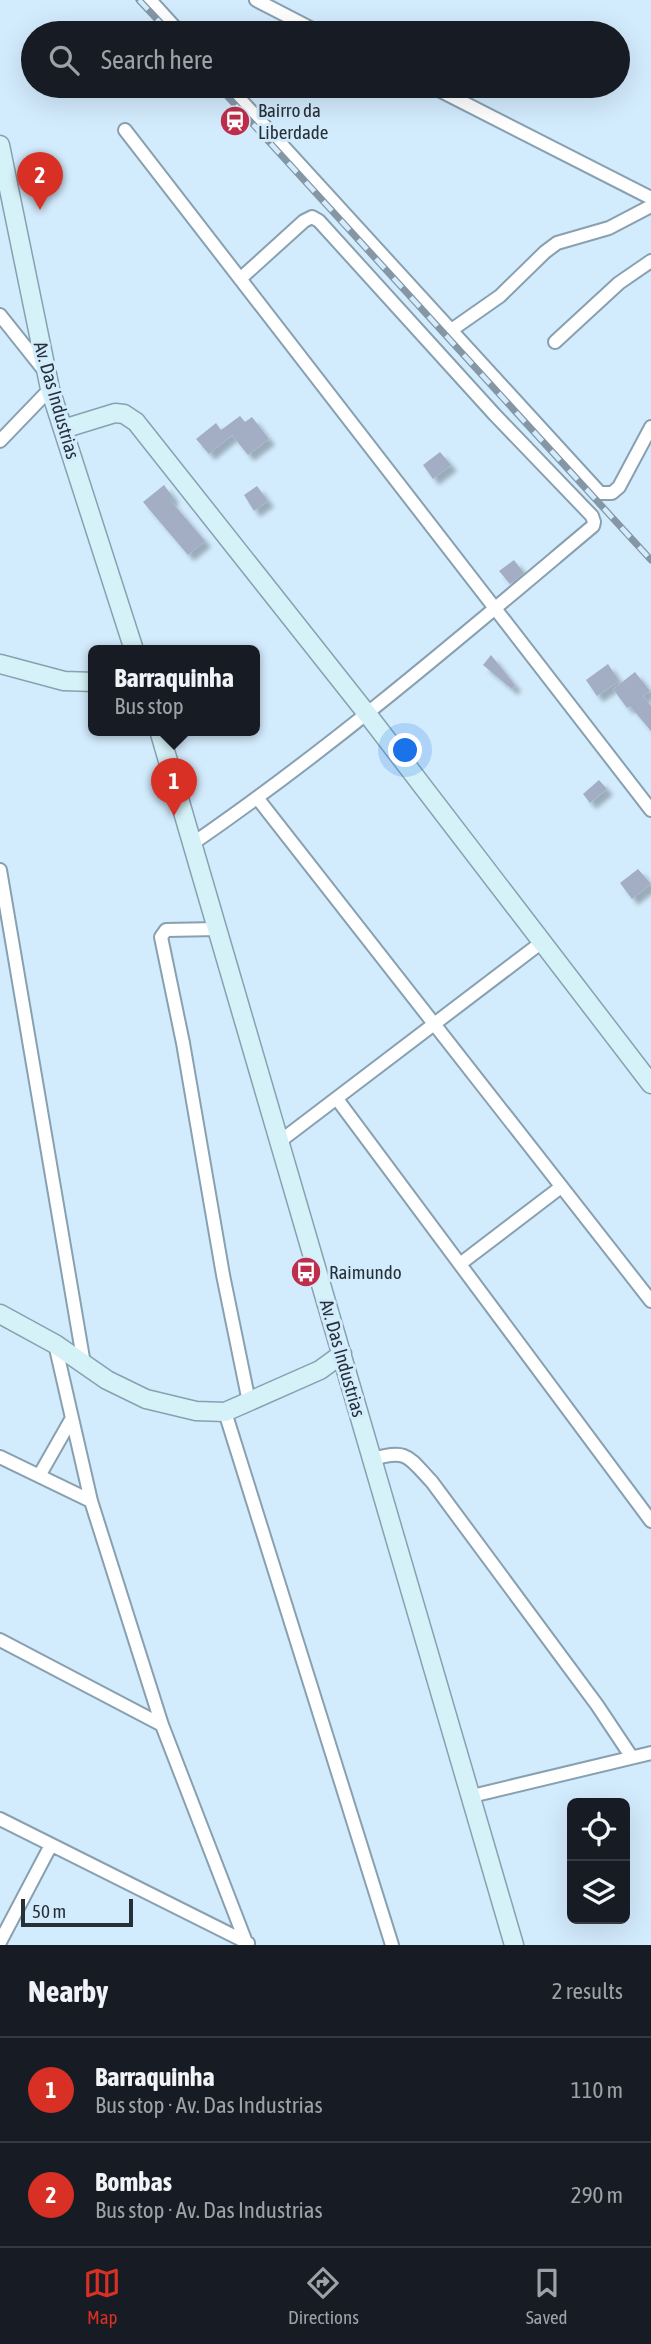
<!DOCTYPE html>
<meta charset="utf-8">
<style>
body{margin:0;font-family:"Asap Condensed",sans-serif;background:#242831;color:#f1f3f6}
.controls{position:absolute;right:21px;bottom:21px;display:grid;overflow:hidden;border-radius:10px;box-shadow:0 7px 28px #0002}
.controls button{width:63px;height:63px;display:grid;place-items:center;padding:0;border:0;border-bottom:2px solid #363941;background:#171b24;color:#f1f3f6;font:35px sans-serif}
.scale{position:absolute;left:21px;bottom:18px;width:112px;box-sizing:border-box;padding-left:7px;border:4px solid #263037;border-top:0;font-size:19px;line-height:24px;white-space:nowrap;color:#263037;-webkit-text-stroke:5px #d2ebfd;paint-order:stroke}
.you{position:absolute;left:406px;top:751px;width:24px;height:24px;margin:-18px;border:5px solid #fff;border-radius:50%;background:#1a73e8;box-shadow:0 0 0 10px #1a73e833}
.badge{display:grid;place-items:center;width:46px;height:46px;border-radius:50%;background:#d93025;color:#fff;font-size:23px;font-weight:700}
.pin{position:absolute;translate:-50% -58px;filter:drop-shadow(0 2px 4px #0008)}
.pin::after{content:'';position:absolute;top:37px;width:24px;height:21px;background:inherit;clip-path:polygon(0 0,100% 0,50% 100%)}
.popup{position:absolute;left:88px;top:645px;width:172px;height:91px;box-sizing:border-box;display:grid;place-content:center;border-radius:10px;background:#171b24;filter:drop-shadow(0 2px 5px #0005);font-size:23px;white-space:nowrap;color:#9ea1a6}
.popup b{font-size:26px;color:#f1f3f6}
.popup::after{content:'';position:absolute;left:50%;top:100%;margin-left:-14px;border:14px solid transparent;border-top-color:#171b24}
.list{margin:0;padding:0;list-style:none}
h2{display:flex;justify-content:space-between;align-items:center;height:91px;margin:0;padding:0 28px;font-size:30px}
h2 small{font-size:23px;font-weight:400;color:#9ea1a6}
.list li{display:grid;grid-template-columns:46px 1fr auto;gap:21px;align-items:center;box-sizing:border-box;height:105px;padding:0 28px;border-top:2px solid #363941}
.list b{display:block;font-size:26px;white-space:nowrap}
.list p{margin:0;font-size:23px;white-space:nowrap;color:#9ea1a6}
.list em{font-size:23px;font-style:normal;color:#9ea1a6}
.icon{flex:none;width:38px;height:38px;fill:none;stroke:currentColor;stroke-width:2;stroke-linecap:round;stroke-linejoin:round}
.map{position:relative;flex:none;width:651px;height:1945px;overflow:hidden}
.search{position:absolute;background:#171b24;box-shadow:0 7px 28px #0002;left:21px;right:21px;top:21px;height:77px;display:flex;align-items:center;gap:18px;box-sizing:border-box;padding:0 24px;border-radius:38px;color:#9ea1a6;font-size:26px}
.sheet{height:301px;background:#171b24}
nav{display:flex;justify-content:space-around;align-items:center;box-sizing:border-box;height:98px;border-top:2px solid #363941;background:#171b24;font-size:19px;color:#9ea1a6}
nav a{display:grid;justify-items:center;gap:4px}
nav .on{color:#d93025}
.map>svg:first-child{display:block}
</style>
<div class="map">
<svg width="651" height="1945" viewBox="0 0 651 1945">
<defs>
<filter id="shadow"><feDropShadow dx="6" dy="6" stdDeviation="2" flood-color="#0004"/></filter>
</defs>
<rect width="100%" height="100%" fill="#d2ebfd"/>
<!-- building -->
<path fill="#a3aec5" filter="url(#shadow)" d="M240,416L245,422L252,417L269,439L248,455L232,435L209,454L196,439L216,423L221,430Z
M440,452L451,465L433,479L423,465Z
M164,485L173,497L170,500L205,541L188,555L143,502Z
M257,486L268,501L254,511L244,495Z
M514,560L524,573L510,584L499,571Z
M491,655L515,685L512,689L483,665Z
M608,664L619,681L597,696L586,680Z
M635,672L650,691L643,696L651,706V731L630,706L627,708L613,689Z
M599,780L607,789L590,803L583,794Z
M638,869L651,884L632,899L620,883Z"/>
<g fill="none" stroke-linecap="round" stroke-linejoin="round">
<!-- street casing -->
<g stroke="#88a0b0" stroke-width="16">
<path id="street" d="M150,0L180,33
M256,0L320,33
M228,86L600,493H612L619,487L651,427
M431,86L651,198
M125,130L651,810
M0,315L43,369
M450,331L500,296L545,252L557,243L609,228L651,206
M555,342L619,283L651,261
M0,441L50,389
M258,799L651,1301
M192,844C333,747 462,636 593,526L594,522L592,516L495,415L319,221L312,217L304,221L240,279
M0,870L84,1364
M217,929L166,930L161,937L183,1043L223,1275L249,1402
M337,1099L651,1521
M279,1142L542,942
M460,1264L561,1187
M55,1344L91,1501L162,1725L247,1945
M225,1412L392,1945
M0,1457L91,1501
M373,1459C408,1448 409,1458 432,1482L597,1705L631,1756
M39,1476L72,1418
M0,1640L162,1725
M472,1796L651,1753
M0,1819L248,1943
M0,1942L51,1845"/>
</g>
<!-- secondary casing -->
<g stroke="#88a0b0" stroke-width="21">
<path id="secondary" d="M0,145L50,389L134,650
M63,429L115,413L124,414L136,422L368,715L651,1084
M0,664L64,681L94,682
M159,730L514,1945
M0,1314L55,1344L107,1380L146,1399L196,1411L225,1412L320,1370L342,1354"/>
</g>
<!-- street -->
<use href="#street" stroke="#fff" stroke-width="12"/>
<!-- secondary -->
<use href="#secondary" stroke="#d5f2f8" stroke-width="18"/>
<!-- rail casing -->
<g stroke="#8597a4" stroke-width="7">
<path id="rail" d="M139,0L170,33
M218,86L651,560"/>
</g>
<!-- rail -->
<use href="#rail" stroke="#d2ebfd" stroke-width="4.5" stroke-dasharray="13" stroke-linecap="butt"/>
</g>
<!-- icons -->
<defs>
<g id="station-disc" transform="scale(1.575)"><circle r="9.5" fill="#be2e4c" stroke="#d2ebfd"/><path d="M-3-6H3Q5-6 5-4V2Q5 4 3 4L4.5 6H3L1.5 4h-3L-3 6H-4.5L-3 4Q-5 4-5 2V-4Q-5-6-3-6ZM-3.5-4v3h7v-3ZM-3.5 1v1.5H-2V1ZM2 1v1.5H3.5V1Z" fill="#fff"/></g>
<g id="bus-disc" transform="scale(1.575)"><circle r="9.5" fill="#be2e4c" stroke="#d2ebfd"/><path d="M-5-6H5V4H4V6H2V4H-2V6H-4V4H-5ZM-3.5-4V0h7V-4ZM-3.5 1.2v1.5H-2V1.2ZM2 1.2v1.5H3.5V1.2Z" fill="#fff"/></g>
</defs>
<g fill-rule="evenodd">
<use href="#station-disc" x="235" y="121"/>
<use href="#bus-disc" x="306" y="1272"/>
</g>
<g text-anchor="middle" stroke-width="6" stroke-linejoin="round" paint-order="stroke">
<!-- poi labels -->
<g font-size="19" fill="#263037" stroke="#d2ebfd" text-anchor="start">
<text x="258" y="117">Bairro da<tspan x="258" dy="22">Liberdade</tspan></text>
<text x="329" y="1279">Raimundo</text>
</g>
<!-- street labels -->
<g font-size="19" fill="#263037" stroke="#d2ebfd">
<text transform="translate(57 400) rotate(74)" y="7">Av. Das Industrias</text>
<text transform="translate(343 1358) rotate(74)" y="7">Av. Das Industrias</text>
</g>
</g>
</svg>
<div class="controls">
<button><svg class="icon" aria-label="locate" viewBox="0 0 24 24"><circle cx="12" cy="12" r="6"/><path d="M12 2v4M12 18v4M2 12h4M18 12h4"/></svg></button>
<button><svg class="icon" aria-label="layers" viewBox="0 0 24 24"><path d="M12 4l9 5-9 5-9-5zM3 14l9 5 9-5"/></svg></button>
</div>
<div class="scale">50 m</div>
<div class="you"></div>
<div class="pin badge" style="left:174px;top:816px">1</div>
<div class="popup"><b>Barraquinha</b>Bus stop</div>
<div class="pin badge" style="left:40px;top:210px">2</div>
<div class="search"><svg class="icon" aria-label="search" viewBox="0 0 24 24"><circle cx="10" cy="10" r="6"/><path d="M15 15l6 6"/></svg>Search here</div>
</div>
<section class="sheet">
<h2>Nearby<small>2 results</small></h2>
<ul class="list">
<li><span class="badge">1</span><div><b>Barraquinha</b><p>Bus stop · Av. Das Industrias</p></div><em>110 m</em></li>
<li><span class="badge">2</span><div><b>Bombas</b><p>Bus stop · Av. Das Industrias</p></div><em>290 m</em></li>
</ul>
</section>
<nav>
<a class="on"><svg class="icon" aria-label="map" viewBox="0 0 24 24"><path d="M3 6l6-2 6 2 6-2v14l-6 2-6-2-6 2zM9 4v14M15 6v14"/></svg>Map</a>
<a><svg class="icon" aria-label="directions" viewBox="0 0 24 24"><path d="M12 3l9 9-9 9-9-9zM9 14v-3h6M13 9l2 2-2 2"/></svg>Directions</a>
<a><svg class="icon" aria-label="saved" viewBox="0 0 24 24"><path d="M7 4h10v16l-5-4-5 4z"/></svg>Saved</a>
</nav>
